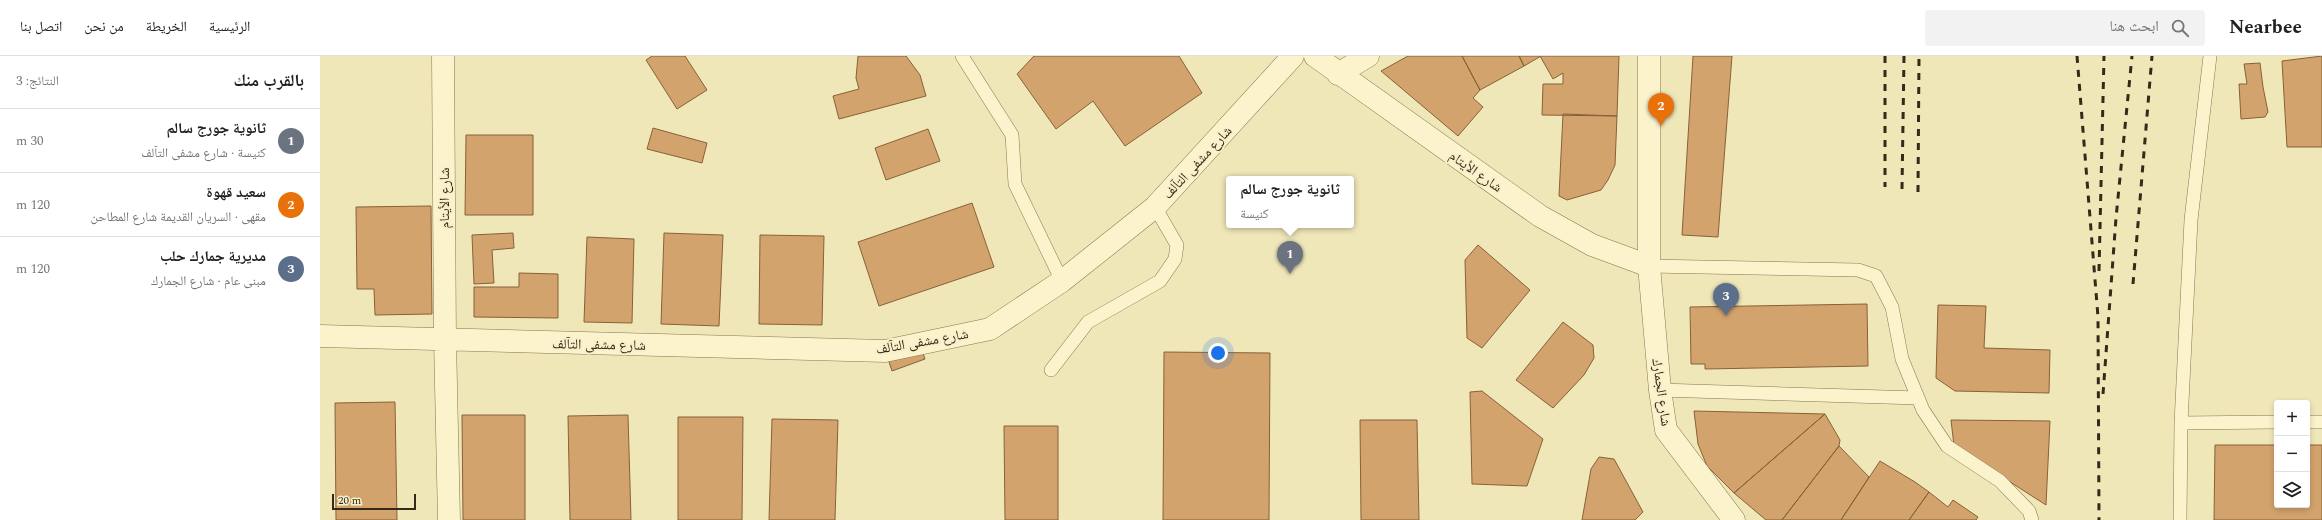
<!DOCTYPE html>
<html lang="ar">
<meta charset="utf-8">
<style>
body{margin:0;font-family:Spectral,"Noto Naskh Arabic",serif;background:#f2f2f2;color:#202124;direction:rtl}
.controls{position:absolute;right:12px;bottom:12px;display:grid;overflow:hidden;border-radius:4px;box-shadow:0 2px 6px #0003}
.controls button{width:36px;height:36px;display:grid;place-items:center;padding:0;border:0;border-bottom:1px solid #e0e0e0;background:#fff;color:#202124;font:20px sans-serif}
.scale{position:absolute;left:12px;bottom:10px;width:84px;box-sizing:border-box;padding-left:4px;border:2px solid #352a19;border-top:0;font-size:11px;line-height:14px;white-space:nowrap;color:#352a19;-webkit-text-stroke:3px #f7f0c9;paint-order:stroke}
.you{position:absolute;left:898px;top:297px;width:14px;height:14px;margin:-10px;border:3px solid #fff;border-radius:50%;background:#1a73e8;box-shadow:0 0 0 6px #1a73e833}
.badge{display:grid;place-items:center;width:26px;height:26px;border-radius:50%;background:#7c3aed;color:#fff;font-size:13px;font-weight:700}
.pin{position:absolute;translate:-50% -33px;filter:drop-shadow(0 1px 2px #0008)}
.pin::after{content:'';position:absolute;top:21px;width:14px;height:12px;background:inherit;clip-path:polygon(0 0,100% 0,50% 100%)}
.popup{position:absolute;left:906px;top:120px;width:128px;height:52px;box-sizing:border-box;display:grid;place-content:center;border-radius:4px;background:#fff;filter:drop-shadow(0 1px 3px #0005);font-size:13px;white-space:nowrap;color:#757577}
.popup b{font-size:15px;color:#202124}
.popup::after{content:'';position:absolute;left:50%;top:100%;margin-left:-8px;border:8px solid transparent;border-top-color:#fff}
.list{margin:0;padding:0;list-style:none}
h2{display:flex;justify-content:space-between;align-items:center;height:52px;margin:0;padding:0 16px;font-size:17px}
h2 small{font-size:13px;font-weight:400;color:#757577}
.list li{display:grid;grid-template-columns:26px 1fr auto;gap:12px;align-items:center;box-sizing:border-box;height:64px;padding:0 16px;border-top:1px solid #e0e0e0}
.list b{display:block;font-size:15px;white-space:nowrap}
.list p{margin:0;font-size:13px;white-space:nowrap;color:#757577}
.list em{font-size:13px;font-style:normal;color:#757577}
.icon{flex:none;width:22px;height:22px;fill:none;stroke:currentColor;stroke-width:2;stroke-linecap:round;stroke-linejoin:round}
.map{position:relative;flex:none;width:2002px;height:464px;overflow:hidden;direction:ltr}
header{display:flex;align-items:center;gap:24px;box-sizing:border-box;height:56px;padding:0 20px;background:#fff;border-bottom:1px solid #e0e0e0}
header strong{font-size:19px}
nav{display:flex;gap:22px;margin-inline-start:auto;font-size:14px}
.search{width:280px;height:36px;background:#f2f2f2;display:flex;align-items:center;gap:10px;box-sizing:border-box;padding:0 14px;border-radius:4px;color:#757577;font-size:15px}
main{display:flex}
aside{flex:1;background:#fff}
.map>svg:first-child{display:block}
</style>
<header>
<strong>Nearbee</strong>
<div class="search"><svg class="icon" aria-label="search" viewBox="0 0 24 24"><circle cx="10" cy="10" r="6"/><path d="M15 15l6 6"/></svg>ابحث هنا</div>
<nav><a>الرئيسية</a><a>الخريطة</a><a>من نحن</a><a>اتصل بنا</a></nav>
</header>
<main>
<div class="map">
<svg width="2002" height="464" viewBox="0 0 2002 464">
<rect width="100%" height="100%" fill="#f0e7b9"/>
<!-- building -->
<path fill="#d2a36c" stroke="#886137" d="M332,0H365L387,34L357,53L326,4Z
M538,0H586L600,19L606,40L519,63L513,40L539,33L536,22Z
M714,0H859L882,37L805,90L773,45L736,73L697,18Z
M1088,0H1142L1160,34L1153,42L1163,51L1138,80L1061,15Z
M1142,0H1199L1204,10L1160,34Z
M1199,0H1221L1204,10Z
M1220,0H1299L1297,60L1222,59L1223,28H1243V17L1233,23Z
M1373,0H1412L1398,181L1362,179Z
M2002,0V91H1967L1962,5Z
M1940,7L1943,31L1948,56L1945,61L1921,63L1919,28H1927L1924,8Z
M1243,58L1297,60L1295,109L1288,124L1281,134L1247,144L1239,140Z
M333,72L387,87L382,107L327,93Z
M608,73L620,105L566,124L555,92Z
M146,79H213V159H145Z
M652,147L674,211L559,250L538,186Z
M111,150L112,258L55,259L54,233H37L36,151Z
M193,177L194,192L172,194L174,227L154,228L152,179Z
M344,177L403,179L399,270L341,268Z
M440,179L504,180L502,269L439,268Z
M267,181L314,183L312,267L264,266Z
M1158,189L1210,234L1162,292L1147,282L1145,204Z
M199,217L238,218V262L154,261V231H199Z
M1547,248L1548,310L1385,313V308H1371L1370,251Z
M1618,249L1666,250L1664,292L1730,294L1729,337L1635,335L1616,322Z
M1243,266L1273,289L1274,302L1264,319L1233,352L1196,324Z
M600,289L605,303L572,315L567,300Z
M844,296L950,297L949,464H843Z
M1162,335L1223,383L1207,430L1152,428L1150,336Z
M75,346L77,464H16L15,347Z
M1374,355L1505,358L1414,437L1387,410L1378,388Z
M1505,358L1520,384L1519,390L1462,464H1446L1414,437Z
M142,359H205V464H143Z
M308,359L311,464H250L248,360Z
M358,361H423L422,464H358Z
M452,363L518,364L515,464H449Z
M1040,364H1097L1099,464H1041Z
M1631,364L1730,365L1726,449L1634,390Z
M684,370H738V464H685Z
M1895,389H1957V449H1987V389H2002V464H1894Z
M1519,390L1549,421L1521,464H1462Z
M1279,401L1294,403L1323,456L1315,464H1262L1271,413Z
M1560,405L1595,426L1609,436L1589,464H1521Z
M1609,436L1628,451L1633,444L1658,461L1656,464H1589Z"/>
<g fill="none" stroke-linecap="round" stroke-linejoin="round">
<!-- service casing -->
<g stroke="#887553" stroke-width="14">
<path id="service" d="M642,0L692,79L695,128L742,225
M1329,210L1538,214L1556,220L1572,251L1582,303L1603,354L1627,390L1680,425L1709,455L1712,464
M731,314L768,266L840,225L855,203L857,189L835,151
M1340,334L1598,342
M1987,366H2002
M1861,367L1957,366
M1860,464L1861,367L1871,164L1890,0"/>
</g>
<!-- minor casing -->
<g stroke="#887553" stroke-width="23">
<path id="minor" d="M123,0L125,284L129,464
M995,0L1220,160L1272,189L1329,210
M1018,18L1048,0
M0,280L565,295L670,273L742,225L835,151L973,0"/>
</g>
<!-- tertiary casing -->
<g stroke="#887553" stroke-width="23">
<path id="tertiary" d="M1329,0V210L1340,334L1346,374L1414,464"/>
</g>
<!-- service -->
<use href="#service" stroke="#fbf3cc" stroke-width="13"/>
<!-- minor -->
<use href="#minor" stroke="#fbf3cc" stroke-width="22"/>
<!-- tertiary -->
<use href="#tertiary" stroke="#fbf3cc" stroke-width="22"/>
<!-- rail -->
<path stroke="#352a19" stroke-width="3" stroke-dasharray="7 7" stroke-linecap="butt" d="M1565,0V131
M1757,0L1778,261L1779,464
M1582,133L1584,0
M1598,136L1599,0
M1779,215L1784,0
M1813,228L1832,0
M1783,338L1796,162L1812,0"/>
</g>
<g text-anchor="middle" stroke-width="4" stroke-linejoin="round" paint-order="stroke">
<!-- street labels -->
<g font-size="14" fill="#352a19" stroke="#f7f0c9">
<text transform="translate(877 106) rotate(-47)" y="5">شارع مشفى التآلف</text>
<text transform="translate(1156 115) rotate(35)" y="5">شارع الأيتام</text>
<text transform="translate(124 142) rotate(-90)" y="5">شارع الأيتام</text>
<text transform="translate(602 285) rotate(-10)" y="5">شارع مشفى التآلف</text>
<text transform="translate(279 288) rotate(1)" y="5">شارع مشفى التآلف</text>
<text transform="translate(1342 336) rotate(82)" y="5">شارع الجمارك</text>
</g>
</g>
</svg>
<div class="controls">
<button>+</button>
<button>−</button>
<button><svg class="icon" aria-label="layers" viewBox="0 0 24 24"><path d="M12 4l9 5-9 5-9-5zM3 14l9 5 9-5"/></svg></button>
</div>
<div class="scale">20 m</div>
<div class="you"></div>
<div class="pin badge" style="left:970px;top:218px;background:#6b7280">1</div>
<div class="popup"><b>ثانوية جورج سالم</b>كنيسة</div>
<div class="pin badge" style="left:1341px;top:70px;background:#e8710a">2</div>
<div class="pin badge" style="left:1406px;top:260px;background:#5c6f8a">3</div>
</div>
<aside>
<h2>بالقرب منك<small>النتائج: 3</small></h2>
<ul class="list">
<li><span class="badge" style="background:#6b7280">1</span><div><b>ثانوية جورج سالم</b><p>كنيسة · شارع مشفى التآلف</p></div><em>30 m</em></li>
<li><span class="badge" style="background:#e8710a">2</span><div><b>سعيد قهوة</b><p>مقهى · السريان القديمة شارع المطاحن</p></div><em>120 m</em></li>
<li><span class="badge" style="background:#5c6f8a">3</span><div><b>مديرية جمارك حلب</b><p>مبنى عام · شارع الجمارك</p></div><em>120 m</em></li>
</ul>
</aside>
</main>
